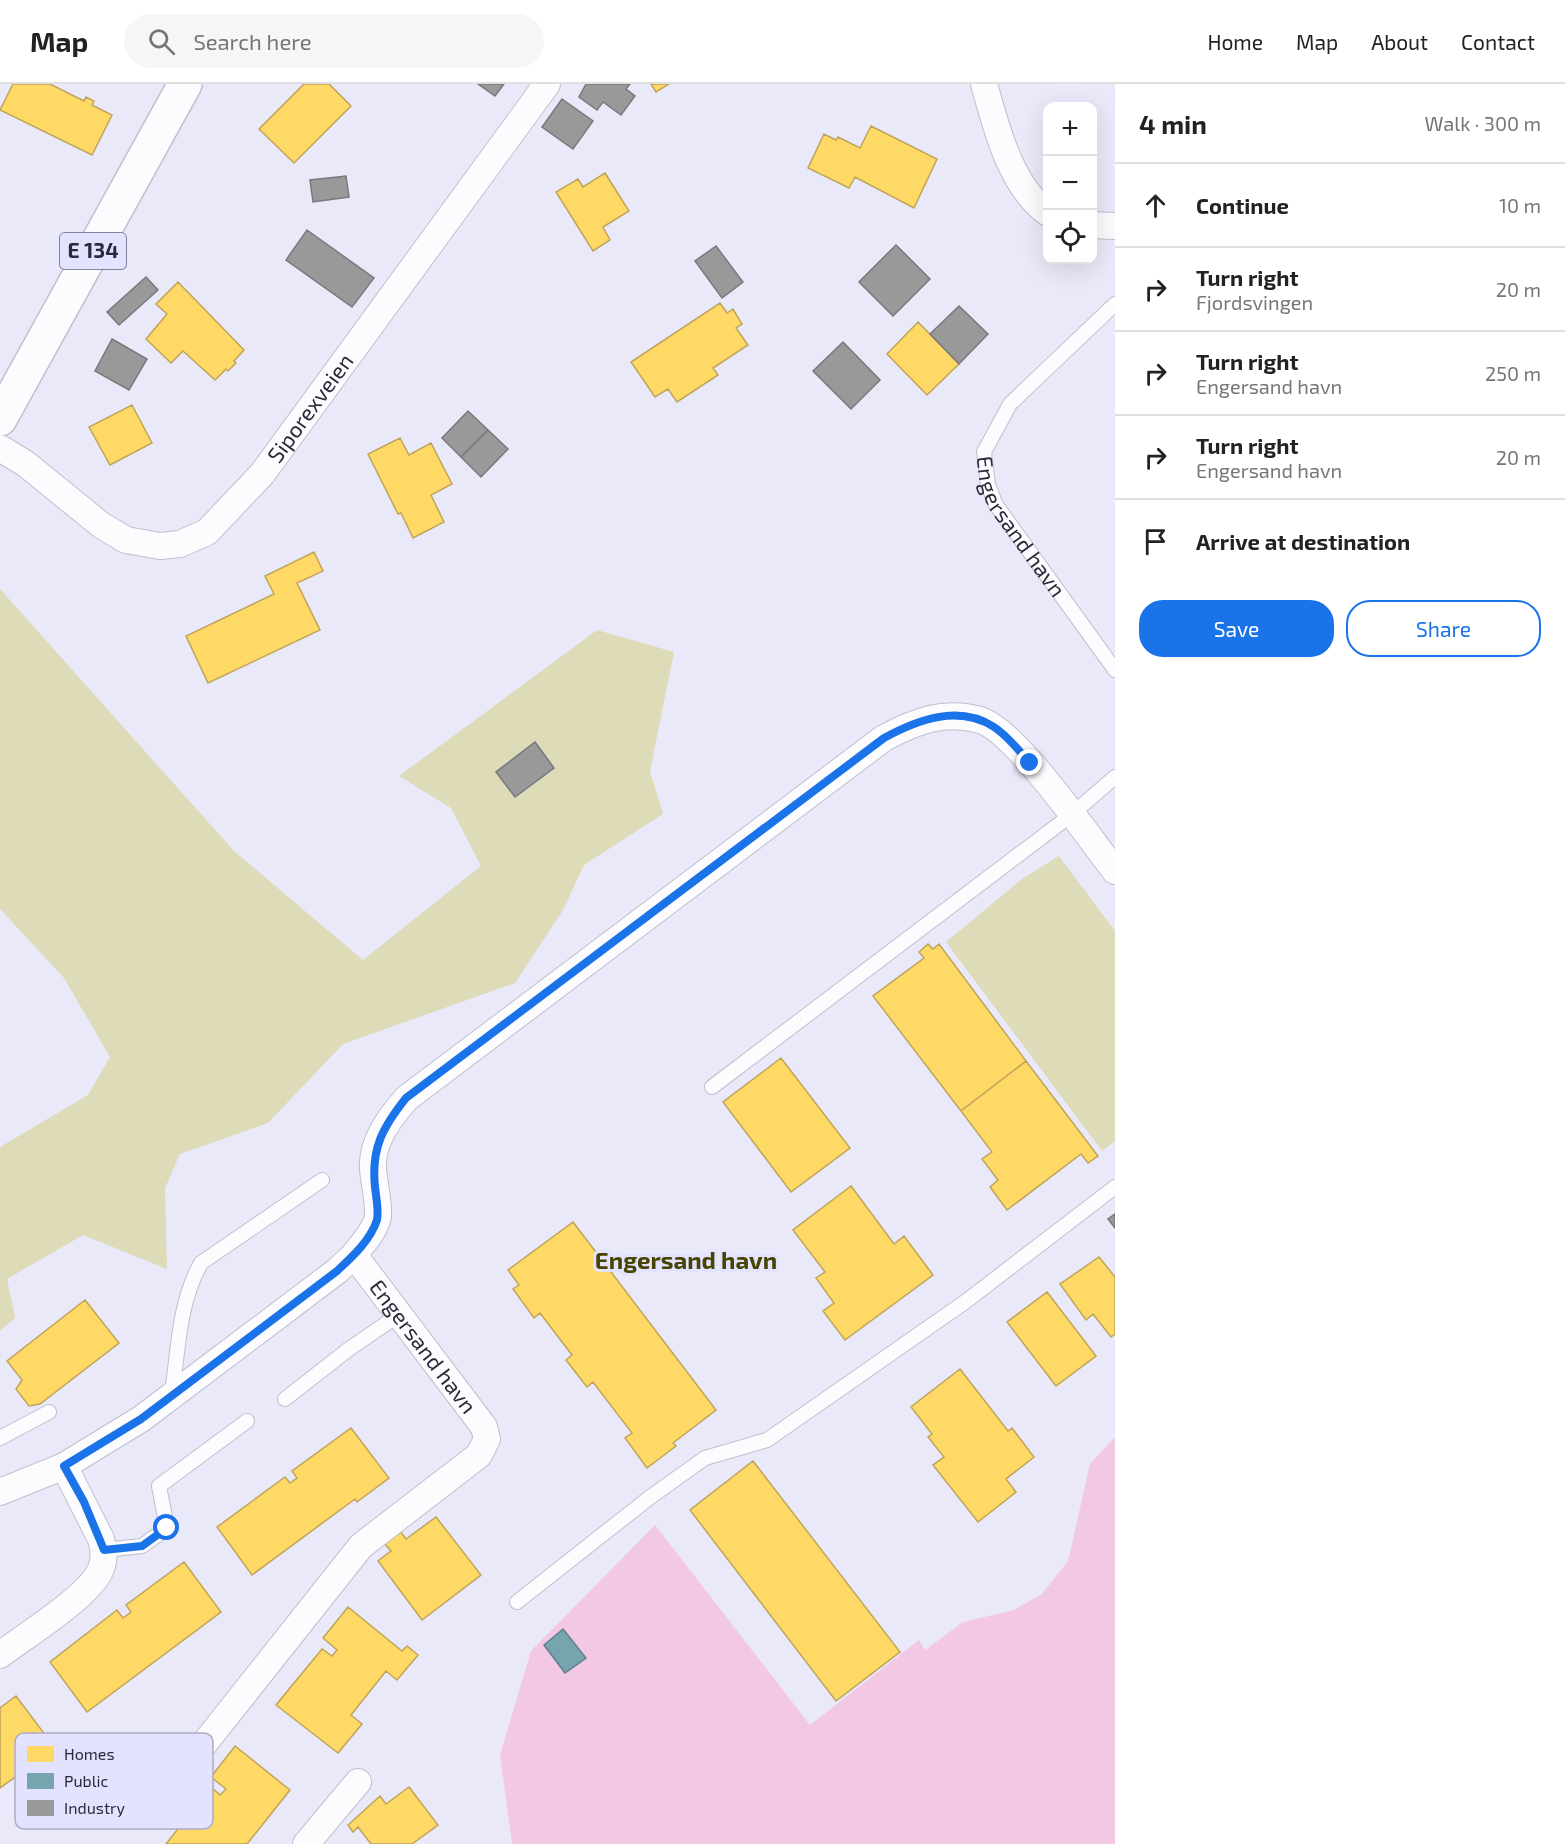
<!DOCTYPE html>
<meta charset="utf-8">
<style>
body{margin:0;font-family:"Exo 2",sans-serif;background:#f6f6f6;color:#222}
.controls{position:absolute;right:18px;top:18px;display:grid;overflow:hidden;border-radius:12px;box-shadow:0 6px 24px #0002}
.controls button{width:54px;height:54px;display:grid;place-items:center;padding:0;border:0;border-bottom:2px solid #e0e0e0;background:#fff;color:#222;font:30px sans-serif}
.stop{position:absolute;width:18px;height:18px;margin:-14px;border:4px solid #1a73e8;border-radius:50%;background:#fff}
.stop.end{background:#1a73e8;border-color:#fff;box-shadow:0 2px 6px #0008}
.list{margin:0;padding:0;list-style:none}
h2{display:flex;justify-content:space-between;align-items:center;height:78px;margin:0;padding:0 24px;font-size:26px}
h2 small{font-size:20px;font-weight:400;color:#767676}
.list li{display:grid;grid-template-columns:39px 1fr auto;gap:18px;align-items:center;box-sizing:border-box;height:84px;padding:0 24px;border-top:2px solid #e0e0e0}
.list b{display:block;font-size:22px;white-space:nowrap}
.list p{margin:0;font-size:20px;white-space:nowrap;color:#767676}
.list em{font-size:20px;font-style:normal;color:#767676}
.actions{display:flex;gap:12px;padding:18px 24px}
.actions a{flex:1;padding:14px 0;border:2px solid #1a73e8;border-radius:24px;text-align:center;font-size:21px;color:#1a73e8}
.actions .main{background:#1a73e8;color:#fff}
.icon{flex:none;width:33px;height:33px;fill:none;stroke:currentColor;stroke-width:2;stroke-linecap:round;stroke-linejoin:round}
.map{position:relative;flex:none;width:1115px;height:1760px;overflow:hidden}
header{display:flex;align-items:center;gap:36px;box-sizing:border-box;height:84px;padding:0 30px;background:#fff;border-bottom:2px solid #e0e0e0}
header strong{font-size:28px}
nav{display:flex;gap:33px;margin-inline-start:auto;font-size:21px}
.search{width:420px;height:54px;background:#f6f6f6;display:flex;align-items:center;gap:15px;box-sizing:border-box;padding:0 21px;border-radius:33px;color:#767676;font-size:22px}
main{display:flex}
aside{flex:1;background:#fff}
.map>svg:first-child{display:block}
</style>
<header>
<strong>Map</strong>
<div class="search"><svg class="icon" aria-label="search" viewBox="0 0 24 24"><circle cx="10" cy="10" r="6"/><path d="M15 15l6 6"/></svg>Search here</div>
<nav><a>Home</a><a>Map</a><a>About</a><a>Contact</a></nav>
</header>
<main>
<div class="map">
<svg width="1115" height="1760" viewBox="0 0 1115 1760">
<rect width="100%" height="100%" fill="#e9e9f9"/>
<!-- green -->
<path fill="#dddbb8" d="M0,505L234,767L363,876L481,782L451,724L399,692L597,546L674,568L650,687L663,730L584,781L563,826L515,899L343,960L268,1039L180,1070L165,1104L167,1185L83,1151L7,1195L15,1234L0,1247V1063L88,1011L110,973L64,894L0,825Z
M1059,772L1115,847V1057L1102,1067L946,858L1022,795Z"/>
<!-- water -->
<path fill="#f3c8e4" d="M1115,1353V1760H512L500,1671L531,1567L655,1441L810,1641L919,1556L925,1566L963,1538L1014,1526L1042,1510L1068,1477L1090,1380Z"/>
<!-- homes -->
<path fill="#ffd966" stroke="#bfa459" stroke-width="1.5" d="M13,0H50L84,17L86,13L94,17L92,21L112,31L92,71L0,26Z
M304,0H329L351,22L294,79L259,45Z
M651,0H669L656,8Z
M871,42L937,75L914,124L855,93L849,104L808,84L824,50L836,56L838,53L860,64Z
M605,89L629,127L603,143L610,156L593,167L556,108L578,95L583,103Z
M178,198L244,266L234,277L236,279L228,287L226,285L215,296L183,267L171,279L146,255L167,230L156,220Z
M720,219L727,229L733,225L742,240L736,244L748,261L713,284L718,291L677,318L668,305L655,313L631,278Z
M918,238L959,280L927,311L887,270Z
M132,321L152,359L110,381L89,343Z
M400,354L409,371L431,359L452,400L431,411L444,438L413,454L401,429L398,430L368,370Z
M314,468L323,487L297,499L320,546L208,599L186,552L274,510L265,492Z
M928,860L933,865L939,860L1026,977L961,1027L873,912L924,874L919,868Z
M781,974L850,1064L791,1108L723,1018Z
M1026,977L1098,1072L1088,1079L1081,1070L1007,1126L990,1103L998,1096L982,1075L992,1068L961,1027Z
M851,1102L894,1160L904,1152L933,1191L845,1256L823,1227L834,1219L816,1194L825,1188L793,1146Z
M573,1138L716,1326L673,1359L676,1362L647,1384L625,1354L632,1349L593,1298L587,1303L566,1276L572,1271L540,1229L534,1234L513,1205L519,1201L508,1186Z
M1099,1173L1115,1193V1250L1111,1253L1093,1230L1086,1236L1060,1200Z
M1047,1208L1096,1272L1056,1302L1007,1238Z
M85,1216L119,1259L40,1320L29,1322L16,1305L22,1296L7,1277Z
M960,1285L1008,1347L1012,1344L1034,1373L1006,1395L1016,1408L978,1438L933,1381L944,1373L928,1353L932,1350L911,1323Z
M351,1344L389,1394L357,1418L355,1415L252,1491L217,1443L285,1393L290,1399L297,1394L292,1387Z
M753,1377L900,1568L836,1617L690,1426Z
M436,1433L481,1491L422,1536L378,1477L391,1467L384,1459L400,1447L406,1455Z
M184,1478L221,1528L87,1628L50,1578L117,1526L123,1534L131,1528L126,1521Z
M348,1523L402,1567L407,1562L418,1571L397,1596L386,1587L351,1631L362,1640L338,1669L276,1621L322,1565L332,1572L337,1566L323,1554Z
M16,1612L55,1664L0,1704V1624Z
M235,1662L290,1706L247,1760H166L211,1703L220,1711L226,1705L211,1693Z
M409,1703L438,1741L412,1760H371L358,1743L353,1748L348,1741L380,1712L386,1720Z"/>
<!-- public -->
<path fill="#76a5af" stroke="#5f808c" stroke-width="1.5" d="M563,1545L586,1574L565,1589L544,1561Z"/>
<!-- industry -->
<path fill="#999" stroke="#78787d" stroke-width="1.5" d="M478,0H504L495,12Z
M586,0H630L626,5L635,12L621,31L603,18L597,26L579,13Z
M562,15L593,37L573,65L542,43Z
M346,92L349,113L313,118L310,96Z
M307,146L374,194L352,223L286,176Z
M896,161L930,195L893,232L859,198Z
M716,162L743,198L722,214L695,177Z
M146,193L158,206L119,241L107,228Z
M959,222L988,250L959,280L930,250Z
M112,255L147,275L129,306L95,287Z
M843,258L880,296L851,325L813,287Z
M468,327L488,346L461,373L442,354Z
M488,346L508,365L481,393L461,373Z
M535,658L554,684L515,713L496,688Z
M1115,1130V1144L1108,1135Z"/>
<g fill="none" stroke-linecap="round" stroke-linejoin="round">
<!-- lane casing -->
<g stroke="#bfbfce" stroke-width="16">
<g id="lane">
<path id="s1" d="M1115,220L1010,320L984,368L988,401L996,421L1115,586"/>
<path d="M712,1003L1071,731L1115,693"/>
<path d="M172,1310C178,1266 179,1218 201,1179L322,1096"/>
<path d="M285,1315L349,1265L400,1230"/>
<path d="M0,1354L49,1328"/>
<path d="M104,1466L142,1462L167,1444L159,1402L247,1337"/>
<path d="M517,1518L649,1414L705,1374L767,1356L965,1218L1115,1103"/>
</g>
</g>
<!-- street casing -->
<g stroke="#bfbfce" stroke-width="28">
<g id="street">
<path d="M984,0C996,42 1010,102 1048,129"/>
<path d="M1092,141L1115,142"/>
<path id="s2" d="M0,364L26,380L101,441L126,456L160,462L180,460L207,448L262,390L547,0"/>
<path d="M354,1171C362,1160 376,1146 378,1132C379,1117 374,1100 373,1085C371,1058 390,1033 407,1014L884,654C916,637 944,626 980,636C1015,646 1090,755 1115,787"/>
<path id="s3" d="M0,1408L64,1382L141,1335L337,1187L354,1171L484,1343L487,1355L479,1371L361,1462L158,1718"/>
<path d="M0,1571C25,1552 88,1513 100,1487C105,1477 104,1465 101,1455L64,1382"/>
<path d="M306,1760L358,1698"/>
</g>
</g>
<!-- highway casing -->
<g stroke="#bfbfce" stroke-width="36">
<path id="highway" d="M0,335L185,0"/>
</g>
<!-- lane -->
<use href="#lane" stroke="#fcfcfe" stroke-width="14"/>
<!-- street -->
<use href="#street" stroke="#fcfcfe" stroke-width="26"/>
<!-- highway -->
<use href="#highway" stroke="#fcfcfe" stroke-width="33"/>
</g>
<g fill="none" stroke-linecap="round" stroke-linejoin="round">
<!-- route -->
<path stroke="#1a73e8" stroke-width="8" d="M167,1444L142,1462L104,1466L84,1418L64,1382L141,1335L337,1187C352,1173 370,1157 377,1136C379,1126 376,1113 375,1103C371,1065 382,1044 406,1014L884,654C917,636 958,620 994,643C1008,652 1019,667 1030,679"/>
</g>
<g text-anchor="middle" stroke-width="6" stroke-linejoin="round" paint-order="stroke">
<!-- shield labels -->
<rect fill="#e3e3ff" stroke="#626276" stroke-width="1.5" x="60" y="149" width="66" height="36" rx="4.5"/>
<g font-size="21" font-weight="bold" fill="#2a2a3b">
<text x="93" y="174">E 134</text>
</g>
<!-- street labels -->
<g font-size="22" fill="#2a2a3b" stroke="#e3e3ff">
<text dy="8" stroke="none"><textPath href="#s2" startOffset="402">Siporexveien</textPath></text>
<text dy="8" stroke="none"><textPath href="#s1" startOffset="284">Engersand havn</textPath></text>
<text dy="8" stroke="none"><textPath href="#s3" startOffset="543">Engersand havn</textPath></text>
</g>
<!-- neighbourhood labels -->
<g font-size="24" font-weight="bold" fill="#474300" stroke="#e3e3ff">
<text x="686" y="1185">Engersand havn</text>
</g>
</g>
<!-- legend -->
<rect x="15" y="1649" width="198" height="96" rx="9" fill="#e3e3ff" stroke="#acacc4" stroke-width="1.5"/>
<rect x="27" y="1662" width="27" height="16" fill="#ffd966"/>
<rect x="27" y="1689" width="27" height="16" fill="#76a5af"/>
<rect x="27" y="1716" width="27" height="16" fill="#999"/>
<g font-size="16" fill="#2a2a3b">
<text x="64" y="1676">Homes</text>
<text x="64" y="1703">Public</text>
<text x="64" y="1730">Industry</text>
</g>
</svg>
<div class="controls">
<button>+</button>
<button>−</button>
<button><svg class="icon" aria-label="locate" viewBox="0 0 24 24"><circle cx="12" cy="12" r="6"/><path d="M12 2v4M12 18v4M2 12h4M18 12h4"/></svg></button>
</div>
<div class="stop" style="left:167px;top:1444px"></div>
<div class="stop end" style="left:1030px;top:679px"></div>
</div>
<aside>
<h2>4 min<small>Walk · 300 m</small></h2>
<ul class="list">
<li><svg class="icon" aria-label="ahead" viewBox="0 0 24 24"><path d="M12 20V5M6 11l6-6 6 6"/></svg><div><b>Continue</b></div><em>10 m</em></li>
<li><svg class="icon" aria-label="right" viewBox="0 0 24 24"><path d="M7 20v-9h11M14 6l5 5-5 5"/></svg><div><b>Turn right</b><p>Fjordsvingen</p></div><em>20 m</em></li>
<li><svg class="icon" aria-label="right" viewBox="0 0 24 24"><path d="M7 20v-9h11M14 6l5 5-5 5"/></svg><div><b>Turn right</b><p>Engersand havn</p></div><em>250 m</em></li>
<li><svg class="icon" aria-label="right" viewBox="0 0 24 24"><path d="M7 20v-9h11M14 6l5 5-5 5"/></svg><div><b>Turn right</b><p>Engersand havn</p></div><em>20 m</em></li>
<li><svg class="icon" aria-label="arrive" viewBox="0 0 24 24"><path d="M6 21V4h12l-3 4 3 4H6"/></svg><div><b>Arrive at destination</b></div></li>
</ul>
<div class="actions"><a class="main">Save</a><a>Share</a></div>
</aside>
</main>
